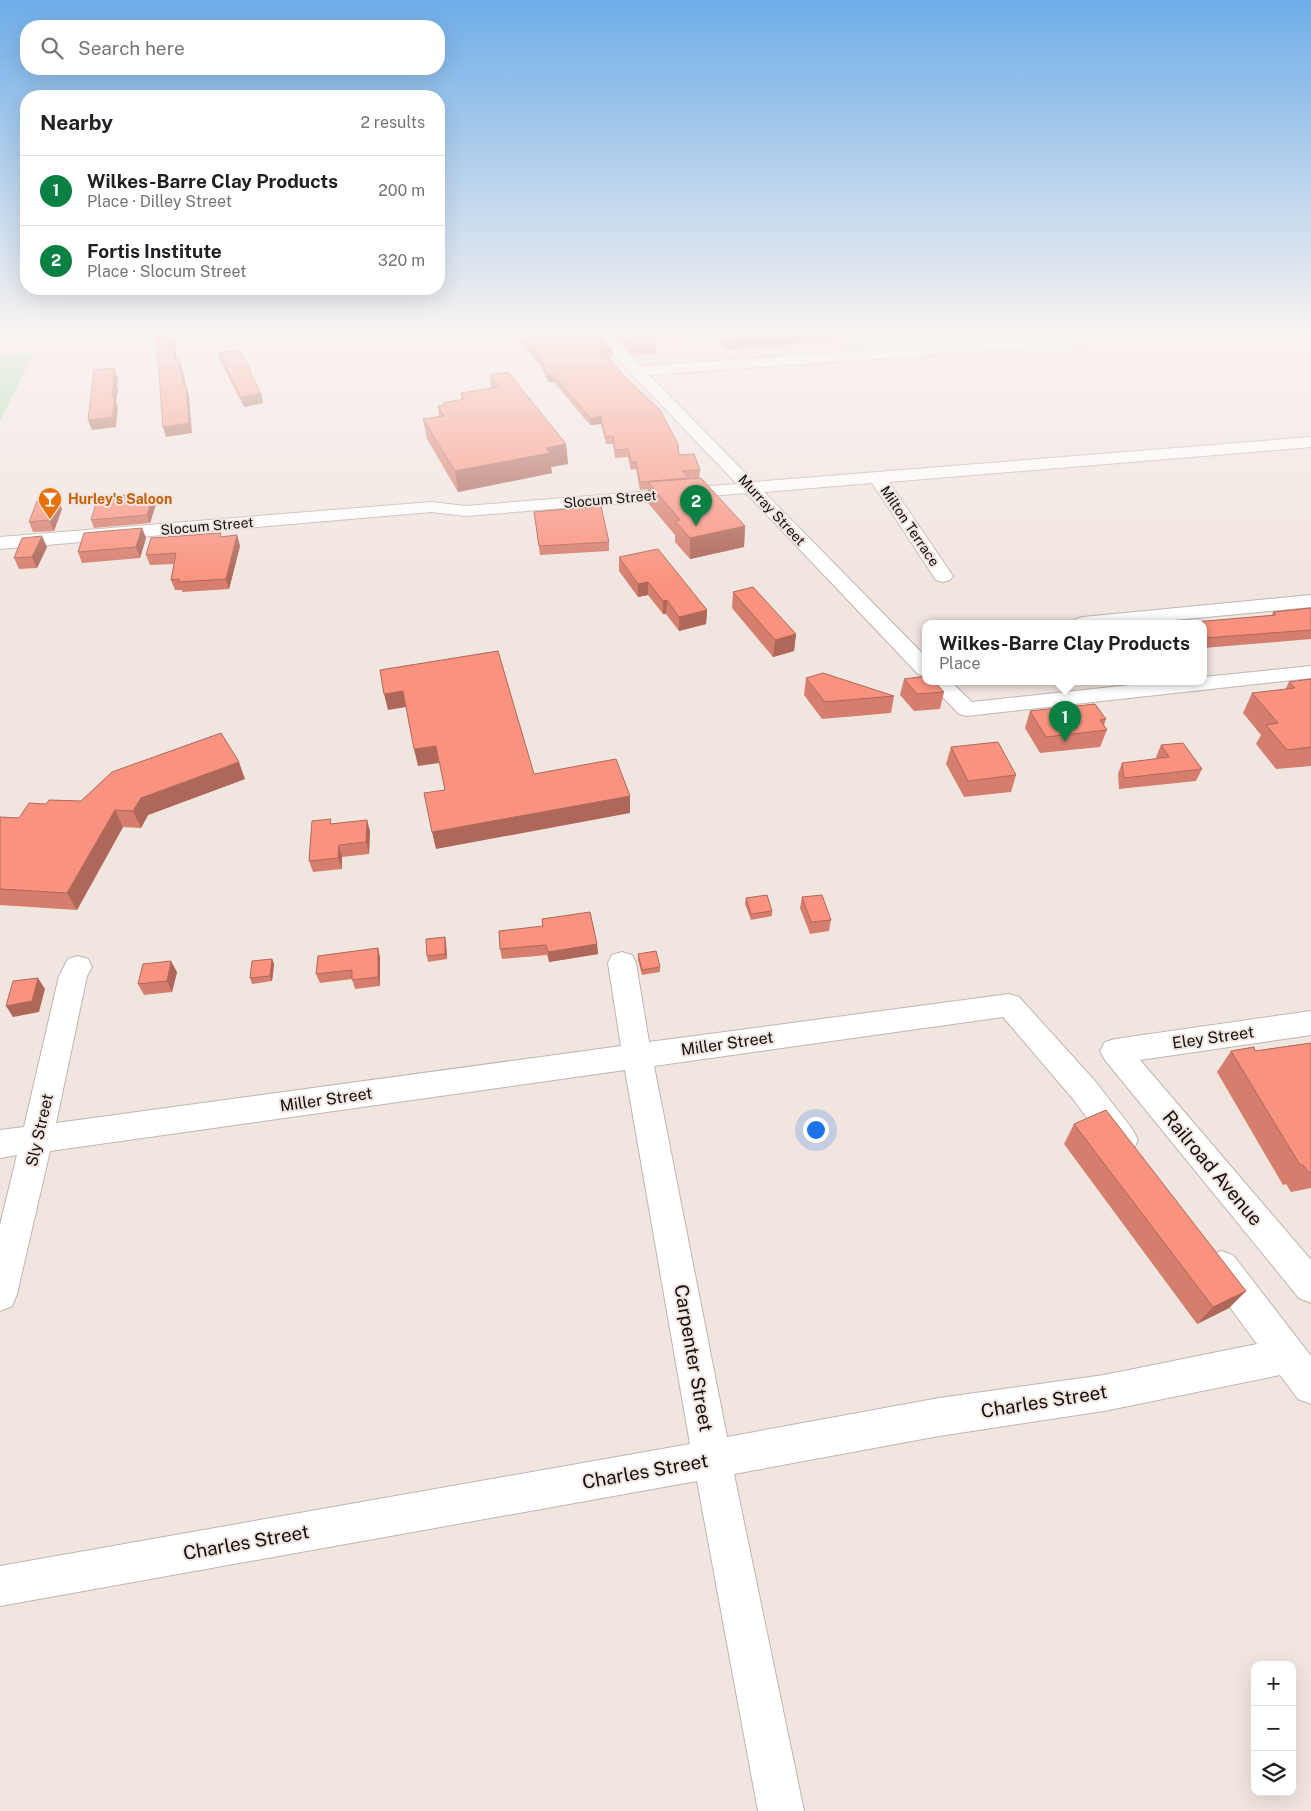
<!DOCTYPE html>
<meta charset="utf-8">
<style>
body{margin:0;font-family:"Public Sans",sans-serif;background:#f6f6f6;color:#202124}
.controls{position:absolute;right:15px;bottom:15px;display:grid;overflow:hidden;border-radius:10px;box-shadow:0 5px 20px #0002}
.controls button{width:45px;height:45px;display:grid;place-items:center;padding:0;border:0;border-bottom:1px solid #e0e0e0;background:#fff;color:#202124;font:25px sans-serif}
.you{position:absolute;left:815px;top:1129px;width:18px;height:18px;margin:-12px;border:4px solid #fff;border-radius:50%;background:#1a73e8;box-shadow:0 0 0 8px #1a73e833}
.badge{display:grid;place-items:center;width:32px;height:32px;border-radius:50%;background:#0b8043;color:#fff;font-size:16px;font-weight:700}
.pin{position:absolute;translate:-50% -41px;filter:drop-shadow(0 1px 2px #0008)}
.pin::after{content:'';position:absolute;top:26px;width:18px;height:15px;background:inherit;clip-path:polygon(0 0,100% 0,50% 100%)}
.popup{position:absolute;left:922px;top:620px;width:285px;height:65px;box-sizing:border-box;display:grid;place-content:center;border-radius:10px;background:#fff;filter:drop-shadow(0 1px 4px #0005);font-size:16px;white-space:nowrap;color:#757577}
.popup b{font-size:19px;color:#202124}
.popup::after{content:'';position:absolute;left:50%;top:100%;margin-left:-10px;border:10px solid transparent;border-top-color:#fff}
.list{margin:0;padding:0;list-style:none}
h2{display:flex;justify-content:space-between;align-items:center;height:65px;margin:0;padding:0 20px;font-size:21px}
h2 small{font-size:16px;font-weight:400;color:#757577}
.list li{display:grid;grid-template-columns:32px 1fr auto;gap:15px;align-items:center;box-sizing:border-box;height:70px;padding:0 20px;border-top:1px solid #e0e0e0}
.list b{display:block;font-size:19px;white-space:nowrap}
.list p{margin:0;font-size:16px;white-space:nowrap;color:#757577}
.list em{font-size:16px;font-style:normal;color:#757577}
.icon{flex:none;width:28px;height:28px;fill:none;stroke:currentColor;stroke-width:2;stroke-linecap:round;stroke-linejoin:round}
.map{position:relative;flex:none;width:1311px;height:1811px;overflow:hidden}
.search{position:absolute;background:#fff;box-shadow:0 5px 20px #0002;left:20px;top:20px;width:425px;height:55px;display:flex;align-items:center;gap:12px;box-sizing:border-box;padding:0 18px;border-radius:20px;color:#757577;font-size:19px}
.panel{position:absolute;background:#fff;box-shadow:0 5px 20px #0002;left:20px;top:90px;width:425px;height:205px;border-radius:20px}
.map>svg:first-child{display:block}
</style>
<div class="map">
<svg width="1311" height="1811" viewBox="0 0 1311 1811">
<rect width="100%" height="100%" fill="#f1e5e0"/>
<!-- green -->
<path fill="#9cdda9" d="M34,353L0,421V355Z"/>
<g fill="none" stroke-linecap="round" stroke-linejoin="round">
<!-- minor casing -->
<g stroke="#c0b5b0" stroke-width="2">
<path id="minor" d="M590,330H605L641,366L1169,330H1231L1224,334L649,375L754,482L1311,437V447L889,482L953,576L950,580L943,582L936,580L872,483L764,492L926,657V675L918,674L746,493L466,516L431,512L0,549V537L431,502L466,506L737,484Z
M1311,595V607L1143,623H1073L1076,619L1083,617Z
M1311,666V678L967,716L959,714L927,681H950L972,702L1168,681H1204V677Z
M622,952L632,955L636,963L649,1042L1009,994L1019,997L1095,1081L1133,1130L1138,1140L1133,1150L1122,1154L1111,1150L1073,1099L1003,1017L654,1066L727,1437L939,1398L1104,1375L1257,1344L1209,1279L1204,1267L1209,1255L1221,1251L1233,1255L1311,1356V1404L1298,1399L1280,1375L1104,1411L939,1436L734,1474L804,1811H758L697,1481L0,1606V1566L690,1444L625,1070L50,1151L17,1294L12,1306L0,1311V1225L17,1155L0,1158V1130L24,1127L59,976L68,959L78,956L88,959L92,967L87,976L56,1123L621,1046L608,963L612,955Z
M1311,1011V1035L1140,1060L1311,1260V1303L1299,1298L1105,1060L1100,1051L1105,1042L1115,1039Z"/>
</g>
<!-- minor -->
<use href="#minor" fill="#fff" fill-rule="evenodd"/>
</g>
<!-- wall -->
<path fill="#d67e6d" d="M512,330H594L612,349V356L608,357L679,455L700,470L699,478H689L745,526L744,547L690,559L675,542V535L648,503V489L640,490L636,469L631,470L628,457L615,458L613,444H606L601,424L590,425L554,382H548L541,366L512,332Z
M607,330H681V337L653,338L656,346V354L633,355Z
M714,330H833L836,334L835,341L725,350Z
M897,330H1002L902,336Z
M1296,330H1311V340Z
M219,353L249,366L252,375H251L261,393L263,403L244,407L221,363Z
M490,375L566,444L568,464L551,467L552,473L458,492L427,439L423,419L439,416L438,406L444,405L443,403L461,400V393L491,388Z
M127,498L156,504L150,523L94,528L91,520Z
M62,509L54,531L33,532L29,522Z
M534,512L609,542V551L540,555Z
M142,528L146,538L140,558L82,563L78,552Z
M237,535L240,546L229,589L182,592V590H175L171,580L174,564L150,565L146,555L222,537Z
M47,547L37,568L19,569L14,558Z
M619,557L707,610L706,624L679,631L666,614H663L648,595L638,597L619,571Z
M733,592L796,634L794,651L773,657L732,608Z
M1311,608V639L1204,648V623L1272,615L1273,612Z
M806,678L894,696L891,713L822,719L804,695Z
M904,679L944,692L940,709L914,711L900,695Z
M1311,679V766L1276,769L1256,744L1261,735L1243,713L1252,693L1285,690L1289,682Z
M1030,711L1106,719L1104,725L1107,730L1100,747L1040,753L1025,728Z
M1161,745L1202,769L1196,781L1119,789L1118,774L1122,763L1158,759L1156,757Z
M951,747L1016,775L1011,792L964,797L946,764Z
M245,779L148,815L141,828L123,827L77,910L0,905V817L19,818L46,804L81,801Z
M332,824L370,831L369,854L342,857V869L313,872L309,861Z
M802,897L831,920L829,931L810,934L800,908Z
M746,898L772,911V916L751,920L745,904Z
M542,919L597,944L598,954L549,962L547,955L502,959L500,949L542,926Z
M446,943L447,959L428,962L427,956Z
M378,948L380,957V986L355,989L352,979L320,983L316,974Z
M638,954L660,967V972L642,975L638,960Z
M272,959L274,964L272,981L252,984L250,978Z
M177,972L172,992L144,995L138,984Z
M1311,1043V1188L1291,1192L1286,1184L1283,1185L1217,1072L1231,1051H1255Z
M1074,1124L1246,1291L1229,1308L1197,1324L1064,1144Z"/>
<!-- shaded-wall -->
<path fill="#ae6759" d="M172,333L175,342L177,369L174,359Z
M179,359L185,380L186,396L180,370Z
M247,366H249L252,375L249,376Z
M114,368L118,378L117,387L118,390L116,402L118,407L116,427L92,430L88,420L112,397L113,381Z
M548,375H554V382H548Z
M186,386L189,396L192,433L166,437L163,427Z
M261,393L263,403L244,407L241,397Z
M601,416V424L590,425V418Z
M566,444L568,464L551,467L552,473L458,492L455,471L546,448Z
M153,497L156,504L150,523L147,515Z
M58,499L62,509L54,531L49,520Z
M745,526L744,547L690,559V538Z
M142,528L146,538L140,558L136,547Z
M237,535L240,546L229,589L226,579Z
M42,536L47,547L37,568L32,557Z
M648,582V595L638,597V584Z
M667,600L666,614H663V601Z
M707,610L706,624L679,631V617Z
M796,634L794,651L773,657L775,640Z
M403,691L406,707L388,710L384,694Z
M436,746L439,763L418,766L414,749Z
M239,762L245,779L148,815L141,828L133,811L141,798Z
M630,796V813L436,849L432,832Z
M115,810L123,827L77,910L67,893Z
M367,820L370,831L369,854L366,842Z
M339,845L342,857V869L338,858Z
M445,937L446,943L447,959L445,954Z
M597,944L598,954L549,962L548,952Z
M378,948L380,957V986L378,977Z
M272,959L274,964L272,981L270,976Z
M171,961L177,972L172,992L167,981Z
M38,978L45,989L39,1012L13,1017L6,1006Z
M1246,1291L1229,1308L1197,1324L1213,1307Z"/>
<!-- building -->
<path fill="#f9937f" stroke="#ae6759" d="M515,330H594L612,349L602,350L626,378L660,410L678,444L679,455L694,454L700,470L682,471L689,478L640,482L636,462H631L628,449L615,450L613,436L605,437L601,416L590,418L554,375H548L541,359Z
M615,330H673L651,331L656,346L633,347Z
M718,330H833L836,334L726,342Z
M172,333L174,359H179L180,370H182L183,386H186L189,423L163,427L156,335Z
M239,350L249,366H247L261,393L241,397L219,353Z
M114,368L113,381L114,380L112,397H115L112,417L88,420L94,370Z
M508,372L566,444L546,448L550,453L455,471L423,419L444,416L438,406L445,405L443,403L464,399L461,393L499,387L490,375Z
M701,478L745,526L690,538L675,521L680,520L648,482Z
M125,495L126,498L153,497L147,515L91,520L98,497Z
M58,499L49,520L29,522L37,501Z
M601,506L609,542L539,546L534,512Z
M142,528L136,547L78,552L84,533Z
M221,533L220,537L237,535L226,579L179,582V579L171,580L176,553L146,555L151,538Z
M42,536L32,557L14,558L22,538Z
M658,549L707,610L679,617L667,600L663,601L648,582L638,584L619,557Z
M753,587L796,634L775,640L733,592Z
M1311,608V630L1204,638V623H1183L1276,615L1273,612Z
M498,651L534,774L616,759L630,796L432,832L424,793L445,790L436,746L414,749L403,691L384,694L380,670Z
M823,673L894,696L825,702L806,678Z
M926,676V681H934L944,692L917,694L904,679Z
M1311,679V747L1287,750L1266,725L1278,723L1252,693L1295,688L1289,682Z
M1095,704L1106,719L1100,720L1107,730L1046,737L1030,711Z
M221,733L239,762L141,798L133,811L115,810L67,893L0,889V817L19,818L29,803L46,804L49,800L81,801L112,772Z
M998,742L1016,775L968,781L951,747Z
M1183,743L1202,769L1124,778L1122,763L1169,757L1161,745Z
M331,819L330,824L367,820L366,842L339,845L338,858L309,861L312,821Z
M767,895L772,911L751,914L746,898Z
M822,895L831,920L811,922L802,897Z
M590,912L597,944L548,952L546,945L500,949L499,931L543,926L542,919Z
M445,937V954L427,956L426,939Z
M378,948V977L352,980V970L316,974L318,956Z
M656,951L660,967L642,970L638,954Z
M272,959L270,976L250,978L252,961Z
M171,961L167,981L138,984L143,964Z
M38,978L32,1001L6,1006L13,981Z
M1311,1043V1172H1308L1303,1165H1300L1231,1051L1254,1047L1255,1051Z
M1106,1110L1246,1291L1213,1307L1074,1124Z"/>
<!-- sky -->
<linearGradient id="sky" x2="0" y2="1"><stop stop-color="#6eade8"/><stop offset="0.57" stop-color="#f9f3f1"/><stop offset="1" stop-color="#f9f3f1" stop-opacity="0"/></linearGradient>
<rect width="1311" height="583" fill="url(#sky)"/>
<!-- icons -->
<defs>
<g id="bar-pin" transform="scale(1.25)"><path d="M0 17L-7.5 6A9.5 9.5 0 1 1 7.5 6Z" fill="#e8710a" stroke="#f1e5e0"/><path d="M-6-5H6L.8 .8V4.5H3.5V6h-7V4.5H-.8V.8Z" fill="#fff"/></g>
</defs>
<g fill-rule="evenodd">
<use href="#bar-pin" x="50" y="499"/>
</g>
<g text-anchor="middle" stroke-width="4" stroke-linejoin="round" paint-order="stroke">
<!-- far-food labels -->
<g font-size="14" font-weight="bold" fill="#c56008" stroke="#f1e5e0" text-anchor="start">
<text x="68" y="504">Hurley's Saloon</text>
</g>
<!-- far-street labels -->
<g font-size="14" fill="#130f0d" stroke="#f1e5e0">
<text transform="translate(610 499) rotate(-5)" y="5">Slocum Street</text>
<text transform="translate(772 510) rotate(47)" y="5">Murray Street</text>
<text transform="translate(207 526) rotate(-5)" y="5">Slocum Street</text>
<text transform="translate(910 526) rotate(56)" y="5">Milton Terrace</text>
</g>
<!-- street labels -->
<g font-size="16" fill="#130f0d" stroke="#f1e5e0">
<text transform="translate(1213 1037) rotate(-8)" y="6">Eley Street</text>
<text transform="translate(727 1043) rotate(-8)" y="6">Miller Street</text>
<text transform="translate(326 1099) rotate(-8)" y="6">Miller Street</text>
<text transform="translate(39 1130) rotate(-77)" y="6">Sly Street</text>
</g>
<!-- near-street labels -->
<g font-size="19" fill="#130f0d" stroke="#f1e5e0">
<text transform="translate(1213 1168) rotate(50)" y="7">Railroad Avenue</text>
<text transform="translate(694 1358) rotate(80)" y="7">Carpenter Street</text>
<text transform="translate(1044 1401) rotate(-9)" y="7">Charles Street</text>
<text transform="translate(645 1471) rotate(-10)" y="7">Charles Street</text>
<text transform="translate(246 1542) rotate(-10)" y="7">Charles Street</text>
</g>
</g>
</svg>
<div class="controls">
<button>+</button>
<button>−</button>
<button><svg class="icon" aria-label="layers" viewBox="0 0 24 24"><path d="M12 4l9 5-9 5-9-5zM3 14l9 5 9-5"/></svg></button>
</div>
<div class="you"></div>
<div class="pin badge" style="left:1065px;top:742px">1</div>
<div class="popup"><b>Wilkes-Barre Clay Products</b>Place</div>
<div class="pin badge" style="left:696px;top:526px">2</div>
<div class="search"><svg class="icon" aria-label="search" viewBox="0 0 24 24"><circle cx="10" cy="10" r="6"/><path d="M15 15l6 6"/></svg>Search here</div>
<section class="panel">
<h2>Nearby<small>2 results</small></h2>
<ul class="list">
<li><span class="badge">1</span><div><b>Wilkes-Barre Clay Products</b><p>Place · Dilley Street</p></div><em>200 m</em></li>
<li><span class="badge">2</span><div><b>Fortis Institute</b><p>Place · Slocum Street</p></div><em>320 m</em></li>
</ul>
</section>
</div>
